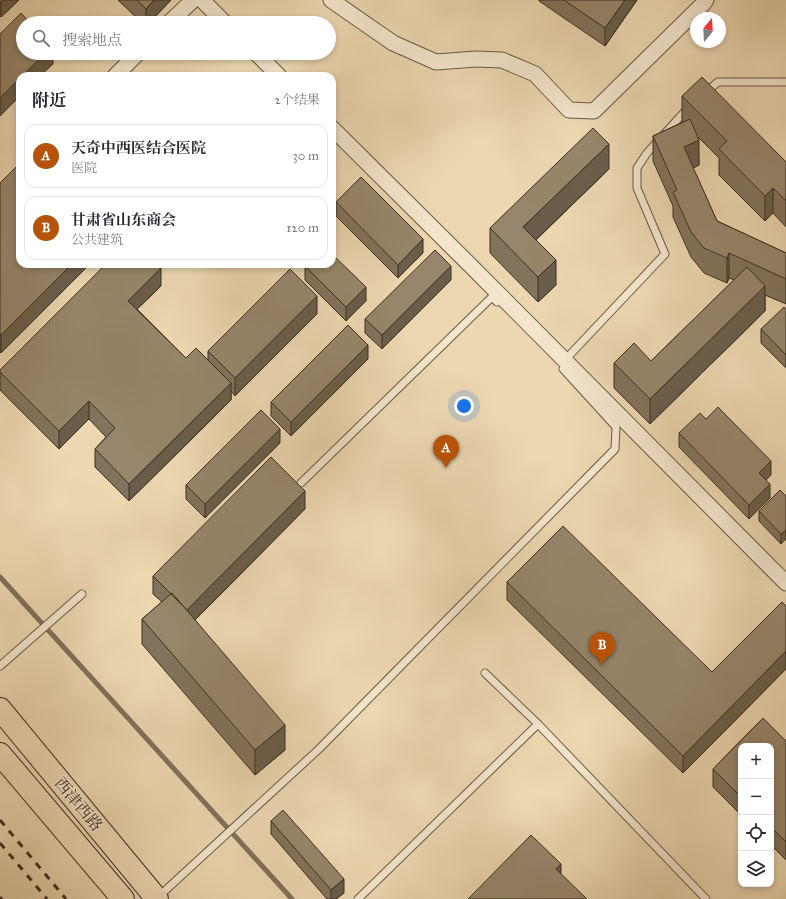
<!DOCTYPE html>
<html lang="zh">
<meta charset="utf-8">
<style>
body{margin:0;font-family:"IM FELL Great Primer","Noto Serif SC",serif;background:#f7f7f7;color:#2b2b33}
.controls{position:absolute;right:12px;bottom:12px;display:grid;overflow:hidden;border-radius:8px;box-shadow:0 2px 6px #0003}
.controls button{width:36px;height:36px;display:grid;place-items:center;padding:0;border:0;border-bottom:1px solid #e1e1e2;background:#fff;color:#2b2b33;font:20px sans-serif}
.compass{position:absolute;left:690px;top:12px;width:36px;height:36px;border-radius:50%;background:#fff;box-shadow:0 2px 6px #0003;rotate:18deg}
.you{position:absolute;left:464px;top:406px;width:14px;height:14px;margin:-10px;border:3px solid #fff;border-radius:50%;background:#1a73e8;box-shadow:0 0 0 6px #1a73e833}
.badge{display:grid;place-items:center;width:26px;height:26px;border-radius:50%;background:#b45309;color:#fff;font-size:13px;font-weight:700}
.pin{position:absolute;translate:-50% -33px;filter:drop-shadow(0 1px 2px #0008)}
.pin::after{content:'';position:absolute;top:21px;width:14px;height:12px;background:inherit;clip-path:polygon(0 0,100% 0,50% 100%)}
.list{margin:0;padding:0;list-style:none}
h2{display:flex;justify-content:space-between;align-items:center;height:52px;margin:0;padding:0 16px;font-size:17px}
h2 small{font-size:13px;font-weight:400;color:#7c7c81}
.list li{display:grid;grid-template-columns:26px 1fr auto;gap:12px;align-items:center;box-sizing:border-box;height:64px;margin:0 8px 8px;padding:0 8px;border:1px solid #e1e1e2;border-radius:12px}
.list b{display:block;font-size:15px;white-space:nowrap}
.list p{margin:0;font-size:13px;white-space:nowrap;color:#7c7c81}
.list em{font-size:13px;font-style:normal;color:#7c7c81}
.icon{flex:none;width:22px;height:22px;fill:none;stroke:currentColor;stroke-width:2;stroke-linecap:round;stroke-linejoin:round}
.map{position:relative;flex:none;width:786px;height:899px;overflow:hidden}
.search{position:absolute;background:#fff;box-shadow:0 2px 6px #0003;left:16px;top:16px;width:320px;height:44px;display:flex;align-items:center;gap:10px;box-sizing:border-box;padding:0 14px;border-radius:22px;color:#7c7c81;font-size:15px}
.panel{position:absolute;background:#fff;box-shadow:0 2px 6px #0003;left:16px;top:72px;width:320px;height:196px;border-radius:12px}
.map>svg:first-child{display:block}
</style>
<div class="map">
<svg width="786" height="899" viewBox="0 0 786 899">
<rect width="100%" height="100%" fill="#ecd7b1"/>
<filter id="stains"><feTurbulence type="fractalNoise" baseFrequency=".005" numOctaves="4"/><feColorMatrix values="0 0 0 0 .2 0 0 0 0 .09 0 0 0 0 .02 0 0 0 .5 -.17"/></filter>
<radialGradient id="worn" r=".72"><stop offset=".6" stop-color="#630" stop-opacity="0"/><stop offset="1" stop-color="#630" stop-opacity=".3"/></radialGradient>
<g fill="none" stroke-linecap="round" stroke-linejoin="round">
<!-- stream -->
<path stroke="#81725a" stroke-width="5" d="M0,577L292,899"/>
<!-- lane casing -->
<g stroke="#675944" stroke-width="9">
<path id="lane" d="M705,93L718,82H786
M564,361L665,254L637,188V168L647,153L688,108
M301,483L492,297L497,302
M0,666L82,594
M485,673L538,724L706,899
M157,898L319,749L615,449L616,427L563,369
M358,899L538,724"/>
</g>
<!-- street casing -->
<g stroke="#675944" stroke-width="17">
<path id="street" d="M202,0L225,23
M331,0L393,43L436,62L476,59L502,60L535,74L569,110L594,111L703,4L706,0
M169,23L193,0
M256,53L279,76
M115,76L138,53
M332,128L471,266L786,583"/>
</g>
<!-- primary casing -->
<g stroke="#3b2f20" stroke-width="24">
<path id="primary" d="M0,709L157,899
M0,754L123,899"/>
</g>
<!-- lane -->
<use href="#lane" stroke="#f3e5cc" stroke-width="7"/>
<!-- street -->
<use href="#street" stroke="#f3e5cc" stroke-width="15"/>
<!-- primary -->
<use href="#primary" stroke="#ecd7b1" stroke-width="22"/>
<!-- rail -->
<path stroke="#3b2f20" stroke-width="3" stroke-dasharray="7 7" stroke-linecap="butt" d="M0,820L66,899
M0,843L47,899
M0,897L2,899"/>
</g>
<!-- wall -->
<path fill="#82735c" stroke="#3b2f20" d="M0,0H19L1,17L0,16Z
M118,0H171L149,23H142Z
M539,0H637L605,46L539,1Z
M682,96L786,162V227L773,213L765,221L719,175V158L698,137L699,165L693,168L717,221L786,253V304L765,295V311L650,424L614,388V363L651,361L734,280L729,278L727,283L704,273L691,257L673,217V206L653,161V136L683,122L682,121Z
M20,163L1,353L0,351V183Z
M609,169L536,240L556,285L538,302L490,253V228Z
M336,202L423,253L398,278L336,216Z
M305,266L366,301L346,321L305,280Z
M451,280L382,349L365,333V319Z
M161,286L137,309L186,358L208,360V351L317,314L235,396L231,391V400L129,501L95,467V449L106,437L89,419L59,449L0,390V370Z
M786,309V368L761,343V329Z
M368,359L291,436L271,416V402Z
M706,419L771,475L766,480L770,498L749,519L679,447V433Z
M280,443L205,518L186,499V485Z
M786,496L781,544L759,521V511Z
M305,509L195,620L285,750L255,775L142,644V619L162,602L153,594V576Z
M507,582L712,672L786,606V669L683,773L507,600Z
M763,718L786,741V860L771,845V746H741V815L713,787V769Z
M271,821L344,893L336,899H327L271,834Z"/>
<!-- shaded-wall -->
<path fill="#6a5e4b" stroke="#3b2f20" d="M5,0H19L1,17V3Z
M154,0H171L149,23H146V9Z
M625,0H637L605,46V28Z
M46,53H53V64L40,76H22Z
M20,78V96L0,116V98Z
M699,140V165L684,172V147Z
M609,144V169L523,252V227Z
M773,188V213L765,221V196Z
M423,239V253L398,278V265Z
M729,253V278L727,283V258Z
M556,260V285L538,302V277Z
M72,264H90L1,353V335Z
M451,266V280L382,349V335Z
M161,268V286L128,318V301Z
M765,286V311L650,424V399Z
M366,287V301L346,321V307Z
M317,296V314L235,396V378Z
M368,345V359L291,436V422Z
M231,383V400L129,501V484Z
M89,401V419L59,449V431Z
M280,429V443L205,518V504Z
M771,461V475L759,487V473Z
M770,484V498L749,519V505Z
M305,491V509L187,628V610Z
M786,530V539L781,544V534Z
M786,651V669L683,773V756Z
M285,725V750L255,775V750Z
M561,864V882L556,869Z
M344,879V893L336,899H331V890Z"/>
<!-- building -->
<path fill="#97866b" stroke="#3b2f20" d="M0,0H5L1,3L0,2Z
M137,0H154L146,9Z
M564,0H625L605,28Z
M21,13L30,23H23V53H46L22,76H20V78L0,98V34Z
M111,73L114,76H107Z
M702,77L786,162V201L773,188L765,196L719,149L727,141L682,96Z
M690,119L699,140L684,147L717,221L786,253V279L729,253L727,258L704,248L691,232L673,192L677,190L653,136Z
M593,128L609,144L523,227L556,260L538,277L490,228Z
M20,163V264H72L1,335L0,334V183Z
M361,177L423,239L398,265L336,202Z
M435,250L451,266L382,335L365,319Z
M332,254L366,287L346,307L305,266L307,264H332Z
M106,264H157L161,268L128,301L186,358L196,348L231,383L129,484L95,449L115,428L89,401L59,431L0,372V370Z
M747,267L765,286L650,399L614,363L634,343L651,361Z
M290,269L317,296L235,378L208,351Z
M784,307L786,309V355L761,329Z
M348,325L368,345L291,422L271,402Z
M718,407L771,461L759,473L770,484L749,505L679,433L700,413L706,419Z
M261,410L280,429L205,504L186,485Z
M271,457L305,491L187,610L153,576Z
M780,490L786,496V530L781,534L759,511Z
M563,526L712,672L782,602L786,606V651L683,756L507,582Z
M172,593L285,725L255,750L142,619Z
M763,718L786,741V842L771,827V746H741V797L713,769Z
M283,810L344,879L331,890L271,821Z
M531,835L561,864L556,869L587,899H468Z"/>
<g text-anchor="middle" stroke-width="3" stroke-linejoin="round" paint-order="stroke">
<!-- street labels -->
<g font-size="16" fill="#3b2f20" stroke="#f3e5cc">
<text transform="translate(79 804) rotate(50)" y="6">西津西路</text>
</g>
</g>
<rect width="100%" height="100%" filter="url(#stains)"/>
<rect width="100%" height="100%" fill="url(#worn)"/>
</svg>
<div class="controls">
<button>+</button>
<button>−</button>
<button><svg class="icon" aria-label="locate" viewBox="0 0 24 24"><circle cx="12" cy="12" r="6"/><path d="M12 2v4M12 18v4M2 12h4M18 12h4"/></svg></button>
<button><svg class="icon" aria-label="layers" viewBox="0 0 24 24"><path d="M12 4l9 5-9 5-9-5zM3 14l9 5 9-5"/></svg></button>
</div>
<svg class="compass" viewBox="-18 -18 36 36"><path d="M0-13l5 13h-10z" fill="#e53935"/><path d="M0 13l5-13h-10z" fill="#7c7c81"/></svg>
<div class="you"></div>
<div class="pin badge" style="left:446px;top:468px">A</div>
<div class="pin badge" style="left:602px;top:665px">B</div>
<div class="search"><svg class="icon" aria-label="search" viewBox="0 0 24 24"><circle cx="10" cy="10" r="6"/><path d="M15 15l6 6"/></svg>搜索地点</div>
<section class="panel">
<h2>附近<small>2个结果</small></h2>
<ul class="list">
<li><span class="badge">A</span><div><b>天奇中西医结合医院</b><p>医院</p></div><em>30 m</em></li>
<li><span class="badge">B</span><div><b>甘肃省山东商会</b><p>公共建筑</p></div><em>120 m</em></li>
</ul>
</section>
</div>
